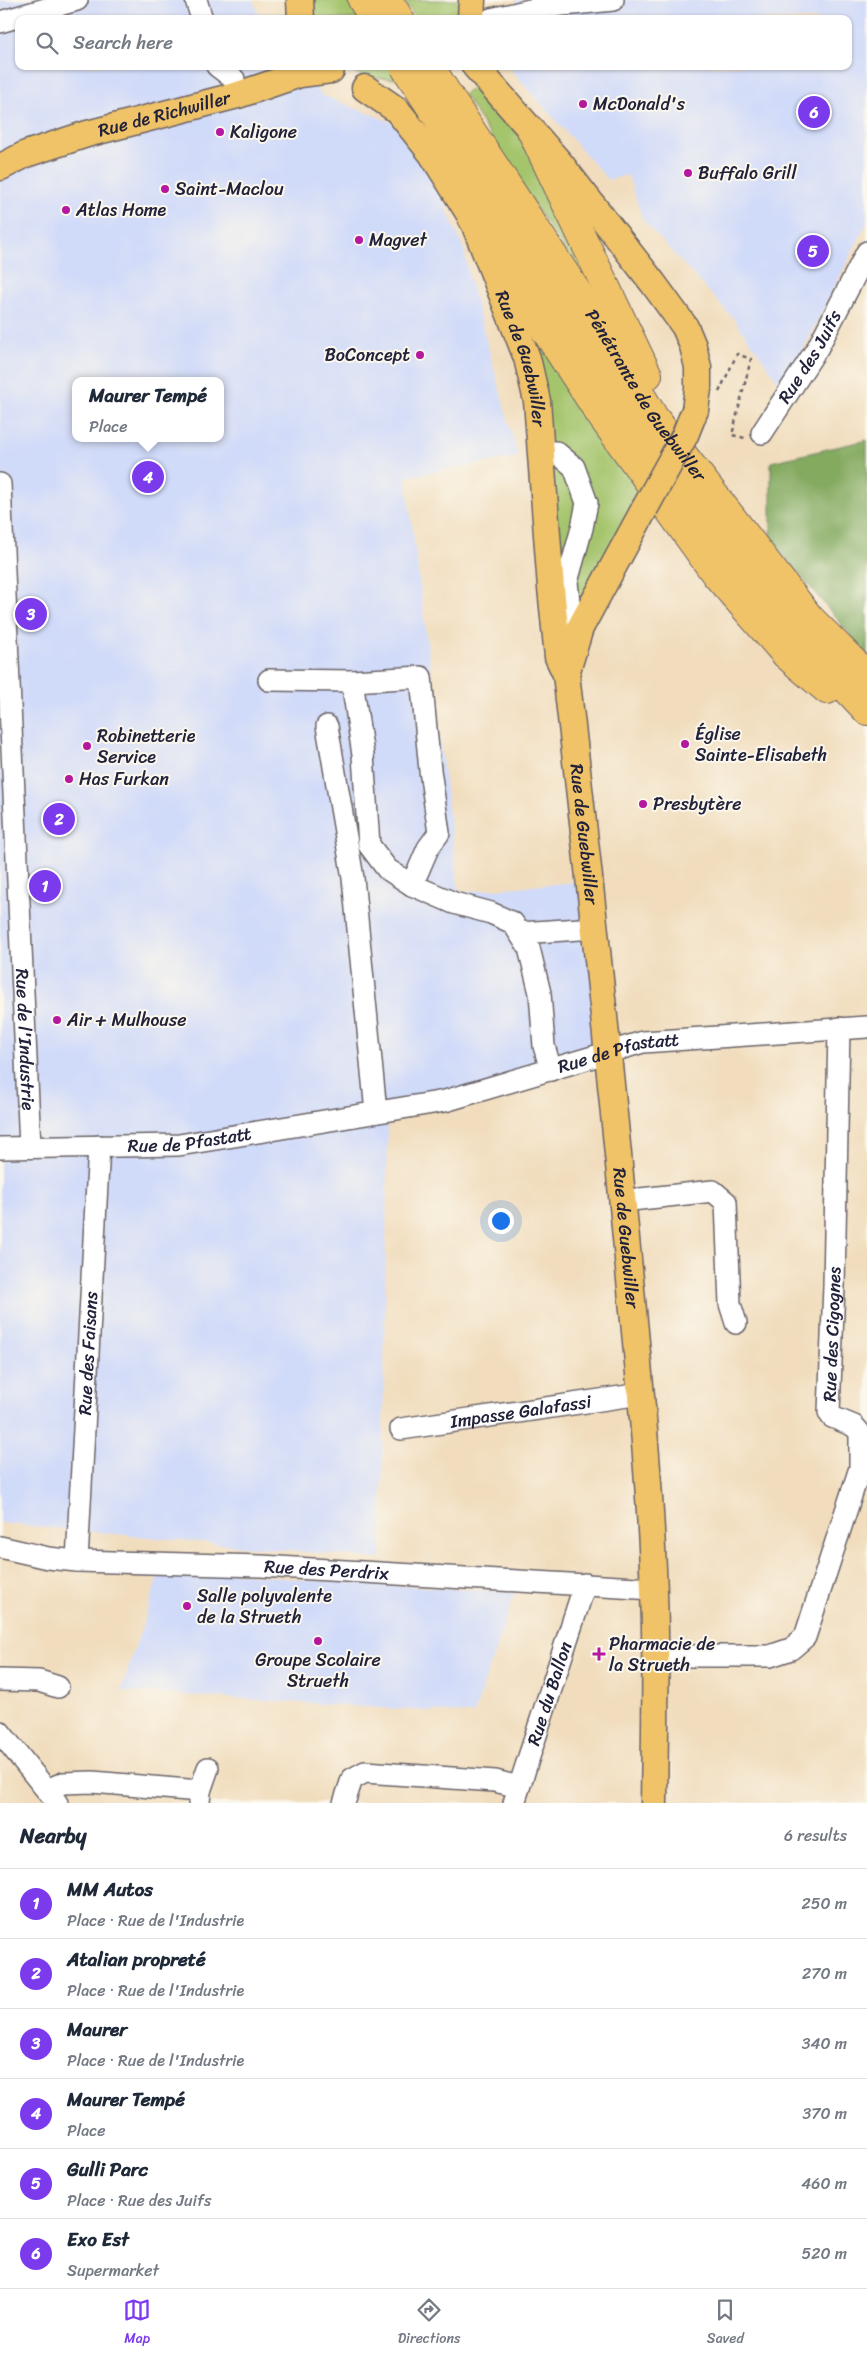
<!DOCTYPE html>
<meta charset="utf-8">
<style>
body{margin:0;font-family:Sriracha,sans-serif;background:#f6f6f7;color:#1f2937}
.you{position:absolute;left:500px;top:1220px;width:18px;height:18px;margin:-12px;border:4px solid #fff;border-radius:50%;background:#1a73e8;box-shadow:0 0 0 8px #1a73e833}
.badge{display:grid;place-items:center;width:32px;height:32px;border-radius:50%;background:#7c3aed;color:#fff;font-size:16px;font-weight:700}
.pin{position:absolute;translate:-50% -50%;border:2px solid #fff;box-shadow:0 1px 5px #0006}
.popup{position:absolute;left:72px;top:377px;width:152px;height:65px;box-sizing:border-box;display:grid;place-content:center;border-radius:10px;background:#fff;filter:drop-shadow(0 1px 4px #0005);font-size:16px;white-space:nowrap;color:#747a83}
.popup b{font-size:19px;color:#1f2937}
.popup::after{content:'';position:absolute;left:50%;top:100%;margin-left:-10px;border:10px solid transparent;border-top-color:#fff}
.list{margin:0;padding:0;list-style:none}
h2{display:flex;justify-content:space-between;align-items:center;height:65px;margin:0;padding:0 20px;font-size:21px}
h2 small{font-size:16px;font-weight:400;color:#747a83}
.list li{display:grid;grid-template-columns:32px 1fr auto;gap:15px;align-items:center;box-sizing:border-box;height:70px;padding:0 20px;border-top:1px solid #e0e1e3}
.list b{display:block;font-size:19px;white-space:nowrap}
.list p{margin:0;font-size:16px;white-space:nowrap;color:#747a83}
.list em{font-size:16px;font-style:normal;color:#747a83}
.icon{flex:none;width:28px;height:28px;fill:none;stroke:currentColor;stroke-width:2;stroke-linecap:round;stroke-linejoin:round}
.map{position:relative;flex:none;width:867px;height:1803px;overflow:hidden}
.search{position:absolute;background:#fff;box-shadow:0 1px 4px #0004;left:15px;right:15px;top:15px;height:55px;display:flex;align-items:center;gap:12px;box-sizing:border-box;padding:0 18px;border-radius:10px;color:#747a83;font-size:19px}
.sheet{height:485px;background:#fff}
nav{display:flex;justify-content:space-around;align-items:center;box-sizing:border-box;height:70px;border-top:1px solid #e0e1e3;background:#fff;font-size:14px;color:#747a83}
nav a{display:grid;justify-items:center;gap:2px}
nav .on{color:#7c3aed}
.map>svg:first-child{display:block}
</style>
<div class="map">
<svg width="867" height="1803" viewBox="0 0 867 1803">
<rect width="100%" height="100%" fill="#fbf7ec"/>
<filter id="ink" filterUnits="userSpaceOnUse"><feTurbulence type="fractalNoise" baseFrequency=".02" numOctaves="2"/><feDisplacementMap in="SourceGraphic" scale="10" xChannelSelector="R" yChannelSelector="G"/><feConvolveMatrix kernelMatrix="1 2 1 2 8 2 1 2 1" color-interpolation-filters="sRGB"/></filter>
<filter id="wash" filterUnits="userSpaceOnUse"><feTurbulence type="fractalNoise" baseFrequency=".0096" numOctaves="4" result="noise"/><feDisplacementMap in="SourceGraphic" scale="20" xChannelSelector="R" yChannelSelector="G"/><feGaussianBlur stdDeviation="1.12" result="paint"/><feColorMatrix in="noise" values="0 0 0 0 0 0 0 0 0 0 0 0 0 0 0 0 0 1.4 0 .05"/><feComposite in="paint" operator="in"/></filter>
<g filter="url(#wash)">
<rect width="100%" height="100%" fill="#f1ddbd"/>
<!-- built -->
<path fill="#d0daf9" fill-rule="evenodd" d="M0,0H253L261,19H19V66H298L322,95L398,125L427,164L464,250L469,277L518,457L406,477L459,892L590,881L608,1052L388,1111L381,1559L0,1523ZM76,381H220V438H76Z
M516,0H867V223L783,388L734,319L643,220L628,175L608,180L514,73L510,66H848V19H517Z
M162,1565L304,1580L515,1592L474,1714L121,1691Z"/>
<!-- green -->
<path fill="#a5c56d" stroke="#647454" d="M307,0H347L359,19H308Z
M404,0H459L458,19H416Z
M340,66H389L397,79L368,78Z
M477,85L503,111L537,161L623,335L543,218L464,94Z
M523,318L644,497L570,632Z"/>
<!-- forest -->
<path fill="#84aa60" stroke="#53664e" d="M867,440V655L771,540V462Z"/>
</g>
<g filter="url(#ink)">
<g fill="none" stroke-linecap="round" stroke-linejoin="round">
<!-- minor casing -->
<g stroke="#6a6368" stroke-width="24">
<g id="minor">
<path d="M196,0L202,19"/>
<path d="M491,19L543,7L613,0"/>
<path d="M0,22L77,0"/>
<path d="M217,66L234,79"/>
<path id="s1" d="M762,433L818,347L867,252"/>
<path d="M542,452H556L574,467L587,503L582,528L567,582L570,612L580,628"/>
<path id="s2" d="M0,484L30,1147"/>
<path d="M269,680L352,681L363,755L369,845L387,869L412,885L454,903L491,913L513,923L529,948L540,993L544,1046L551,1070"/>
<path d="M352,681L421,677L430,770L439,833L428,848L412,885"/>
<path d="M327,726L353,878L376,1112"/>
<path d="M520,933L595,928"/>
<path id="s3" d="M0,1148L179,1145L445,1101L643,1042L867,1027"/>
<path d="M622,1201L713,1191L726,1202L730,1304L736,1323"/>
<path id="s4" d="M401,1429L641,1394"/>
<path id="s5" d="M0,1547L48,1558L77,1561L261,1566L654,1589"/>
<path id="s6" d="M77,1561L99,1146"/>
<path id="s7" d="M655,1656H770L791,1649L805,1637L860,1468V1433L854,1426L832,1417L829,1412L834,1286L839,1028"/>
<path d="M0,1680L39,1681L58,1687"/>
<path d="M0,1732L57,1803"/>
<path d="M47,1790L63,1783L92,1782L200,1791L199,1803"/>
<path d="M200,1791L208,1768"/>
<path d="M344,1803L352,1779L365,1772L495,1781L519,1787"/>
<path id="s8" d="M514,1803L585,1584"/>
</g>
</g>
<!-- major casing -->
<g stroke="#6a6368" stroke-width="29">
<g id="major">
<path d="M300,0L301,19"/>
<path d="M471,19L472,0"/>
<path d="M475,66L559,162L653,283L685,327L693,346L698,367V389L695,410"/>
<path id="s9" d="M365,88L397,110L432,154L472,218L527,358L537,401L551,588L558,657L566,674C587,855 607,1036 624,1217C635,1334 648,1452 653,1569C657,1647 655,1725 654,1803"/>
<path id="s10" d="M1,167L26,154L87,134L238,95L300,74L331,70"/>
<path d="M566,674L580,628L645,508"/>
</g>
</g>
<!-- highway casing -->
<g stroke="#6a6368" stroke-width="30">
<g id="highway">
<path d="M362,0L374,19"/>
<path d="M388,0L400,19"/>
<path id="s11" d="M450,98L599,325L654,417L810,618L867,675"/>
<path d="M432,109L650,451L711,535L773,611L867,711"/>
<path d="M531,130L648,375"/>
<path d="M472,218L601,416L716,575L786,655L827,690"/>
</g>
</g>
<!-- path -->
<path stroke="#6a6368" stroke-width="2.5" stroke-dasharray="4 4" stroke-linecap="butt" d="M719,392L737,354L751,359L732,435L745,438"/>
<!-- minor -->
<use href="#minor" stroke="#fff" stroke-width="21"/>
<!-- major -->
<use href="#major" stroke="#f0c369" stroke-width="26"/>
<!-- highway -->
<use href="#highway" stroke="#f0c369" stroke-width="28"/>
<!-- major-bridge casing -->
<g stroke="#6a6368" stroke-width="29" stroke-linecap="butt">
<path id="major-bridge" d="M645,508L685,435L695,410"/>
</g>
<!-- highway-bridge casing -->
<g stroke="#6a6368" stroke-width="30" stroke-linecap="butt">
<path id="highway-bridge" d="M404,66L432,109
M430,66L450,98"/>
</g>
<!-- major-bridge -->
<use href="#major-bridge" stroke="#f0c369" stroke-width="26"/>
<!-- highway-bridge -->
<use href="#highway-bridge" stroke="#f0c369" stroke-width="28"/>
</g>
</g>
<!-- markers -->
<g fill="#b5179e" stroke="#fbf7ec" stroke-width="2">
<circle cx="583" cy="104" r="5"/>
<circle cx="220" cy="132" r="5"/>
<circle cx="688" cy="173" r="5"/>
<circle cx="165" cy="189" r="5"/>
<circle cx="66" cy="210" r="5"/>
<circle cx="359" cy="240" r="5"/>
<circle cx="420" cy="355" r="5"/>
<circle cx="685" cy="744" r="5"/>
<circle cx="87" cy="746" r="5"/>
<circle cx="69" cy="779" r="5"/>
<circle cx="643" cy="804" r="5"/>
<circle cx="57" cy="1020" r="5"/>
<circle cx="187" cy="1606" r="5"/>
<circle cx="318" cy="1641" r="5"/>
<path d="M596.5 1646.5h5v5h5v5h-5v5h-5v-5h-5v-5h5z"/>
</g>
<g text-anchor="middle" stroke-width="4" stroke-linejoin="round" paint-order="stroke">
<!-- poi labels -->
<g font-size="18" fill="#22223b" stroke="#fbf7ec" text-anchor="start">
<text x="593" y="110">McDonald's</text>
<text x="230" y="138">Kaligone</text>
<text x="698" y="179">Buffalo Grill</text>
<text x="175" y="195">Saint-Maclou</text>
<text x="76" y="216">Atlas Home</text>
<text x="369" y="246">Magvet</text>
<text x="410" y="361" text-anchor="end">BoConcept</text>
<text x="695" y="740">Église<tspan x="695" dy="21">Sainte-Elisabeth</tspan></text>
<text x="97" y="742">Robinetterie<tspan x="97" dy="21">Service</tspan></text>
<text x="79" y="785">Has Furkan</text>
<text x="653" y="810">Presbytère</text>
<text x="67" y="1026">Air + Mulhouse</text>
<text x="197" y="1602">Salle polyvalente<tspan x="197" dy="21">de la Strueth</tspan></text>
<text x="609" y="1650">Pharmacie de<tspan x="609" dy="21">la Strueth</tspan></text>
<text x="318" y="1666" text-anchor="middle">Groupe Scolaire<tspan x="318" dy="21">Strueth</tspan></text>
</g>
<!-- street labels -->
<g font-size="18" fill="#22223b" stroke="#fbf7ec">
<text dy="6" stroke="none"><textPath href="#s10" startOffset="172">Rue de Richwiller</textPath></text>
<text dy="6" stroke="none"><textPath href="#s1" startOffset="90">Rue des Juifs</textPath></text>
<text dy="6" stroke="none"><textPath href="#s9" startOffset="320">Rue de Guebwiller</textPath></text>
<text dy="6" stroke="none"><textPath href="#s11" startOffset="356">Pénétrante de Guebwiller</textPath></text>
<text dy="6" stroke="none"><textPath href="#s9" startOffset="802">Rue de Guebwiller</textPath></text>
<text dy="6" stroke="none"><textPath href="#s2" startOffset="556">Rue de l'Industrie</textPath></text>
<text dy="6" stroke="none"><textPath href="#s3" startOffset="629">Rue de Pfastatt</textPath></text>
<text dy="6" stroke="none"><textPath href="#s3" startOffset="190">Rue de Pfastatt</textPath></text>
<text dy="6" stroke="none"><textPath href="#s9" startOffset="1208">Rue de Guebwiller</textPath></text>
<text dy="6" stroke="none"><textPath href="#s7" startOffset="485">Rue des Cigognes</textPath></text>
<text dy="6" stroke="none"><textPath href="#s6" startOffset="208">Rue des Faisans</textPath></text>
<text dy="6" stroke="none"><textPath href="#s4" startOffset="121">Impasse Galafassi</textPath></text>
<text dy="6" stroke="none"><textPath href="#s5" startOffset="328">Rue des Perdrix</textPath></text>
<text dy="6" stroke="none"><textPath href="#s8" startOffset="115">Rue du Ballon</textPath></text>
</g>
</g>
</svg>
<div class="you"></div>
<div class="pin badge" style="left:45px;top:886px">1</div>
<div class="pin badge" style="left:59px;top:819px">2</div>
<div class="pin badge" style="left:31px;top:614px">3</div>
<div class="pin badge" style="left:148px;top:477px">4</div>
<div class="popup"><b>Maurer Tempé</b>Place</div>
<div class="pin badge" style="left:813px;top:251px">5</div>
<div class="pin badge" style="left:814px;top:112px">6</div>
<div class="search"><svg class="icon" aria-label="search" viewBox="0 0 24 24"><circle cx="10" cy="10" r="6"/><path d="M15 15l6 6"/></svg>Search here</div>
</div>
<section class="sheet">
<h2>Nearby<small>6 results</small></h2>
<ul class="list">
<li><span class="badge">1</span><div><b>MM Autos</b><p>Place · Rue de l'Industrie</p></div><em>250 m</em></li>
<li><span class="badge">2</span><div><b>Atalian propreté</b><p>Place · Rue de l'Industrie</p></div><em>270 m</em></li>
<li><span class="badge">3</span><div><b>Maurer</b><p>Place · Rue de l'Industrie</p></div><em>340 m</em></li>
<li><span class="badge">4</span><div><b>Maurer Tempé</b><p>Place</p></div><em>370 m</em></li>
<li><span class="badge">5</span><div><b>Gulli Parc</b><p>Place · Rue des Juifs</p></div><em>460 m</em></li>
<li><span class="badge">6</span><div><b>Exo Est</b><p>Supermarket</p></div><em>520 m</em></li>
</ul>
</section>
<nav>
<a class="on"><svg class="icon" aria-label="map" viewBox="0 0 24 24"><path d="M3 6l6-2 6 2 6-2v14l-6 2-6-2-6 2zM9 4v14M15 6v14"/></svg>Map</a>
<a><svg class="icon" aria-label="directions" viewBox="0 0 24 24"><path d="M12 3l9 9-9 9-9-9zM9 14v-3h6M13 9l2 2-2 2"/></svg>Directions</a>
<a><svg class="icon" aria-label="saved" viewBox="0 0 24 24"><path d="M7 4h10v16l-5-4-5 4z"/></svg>Saved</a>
</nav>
